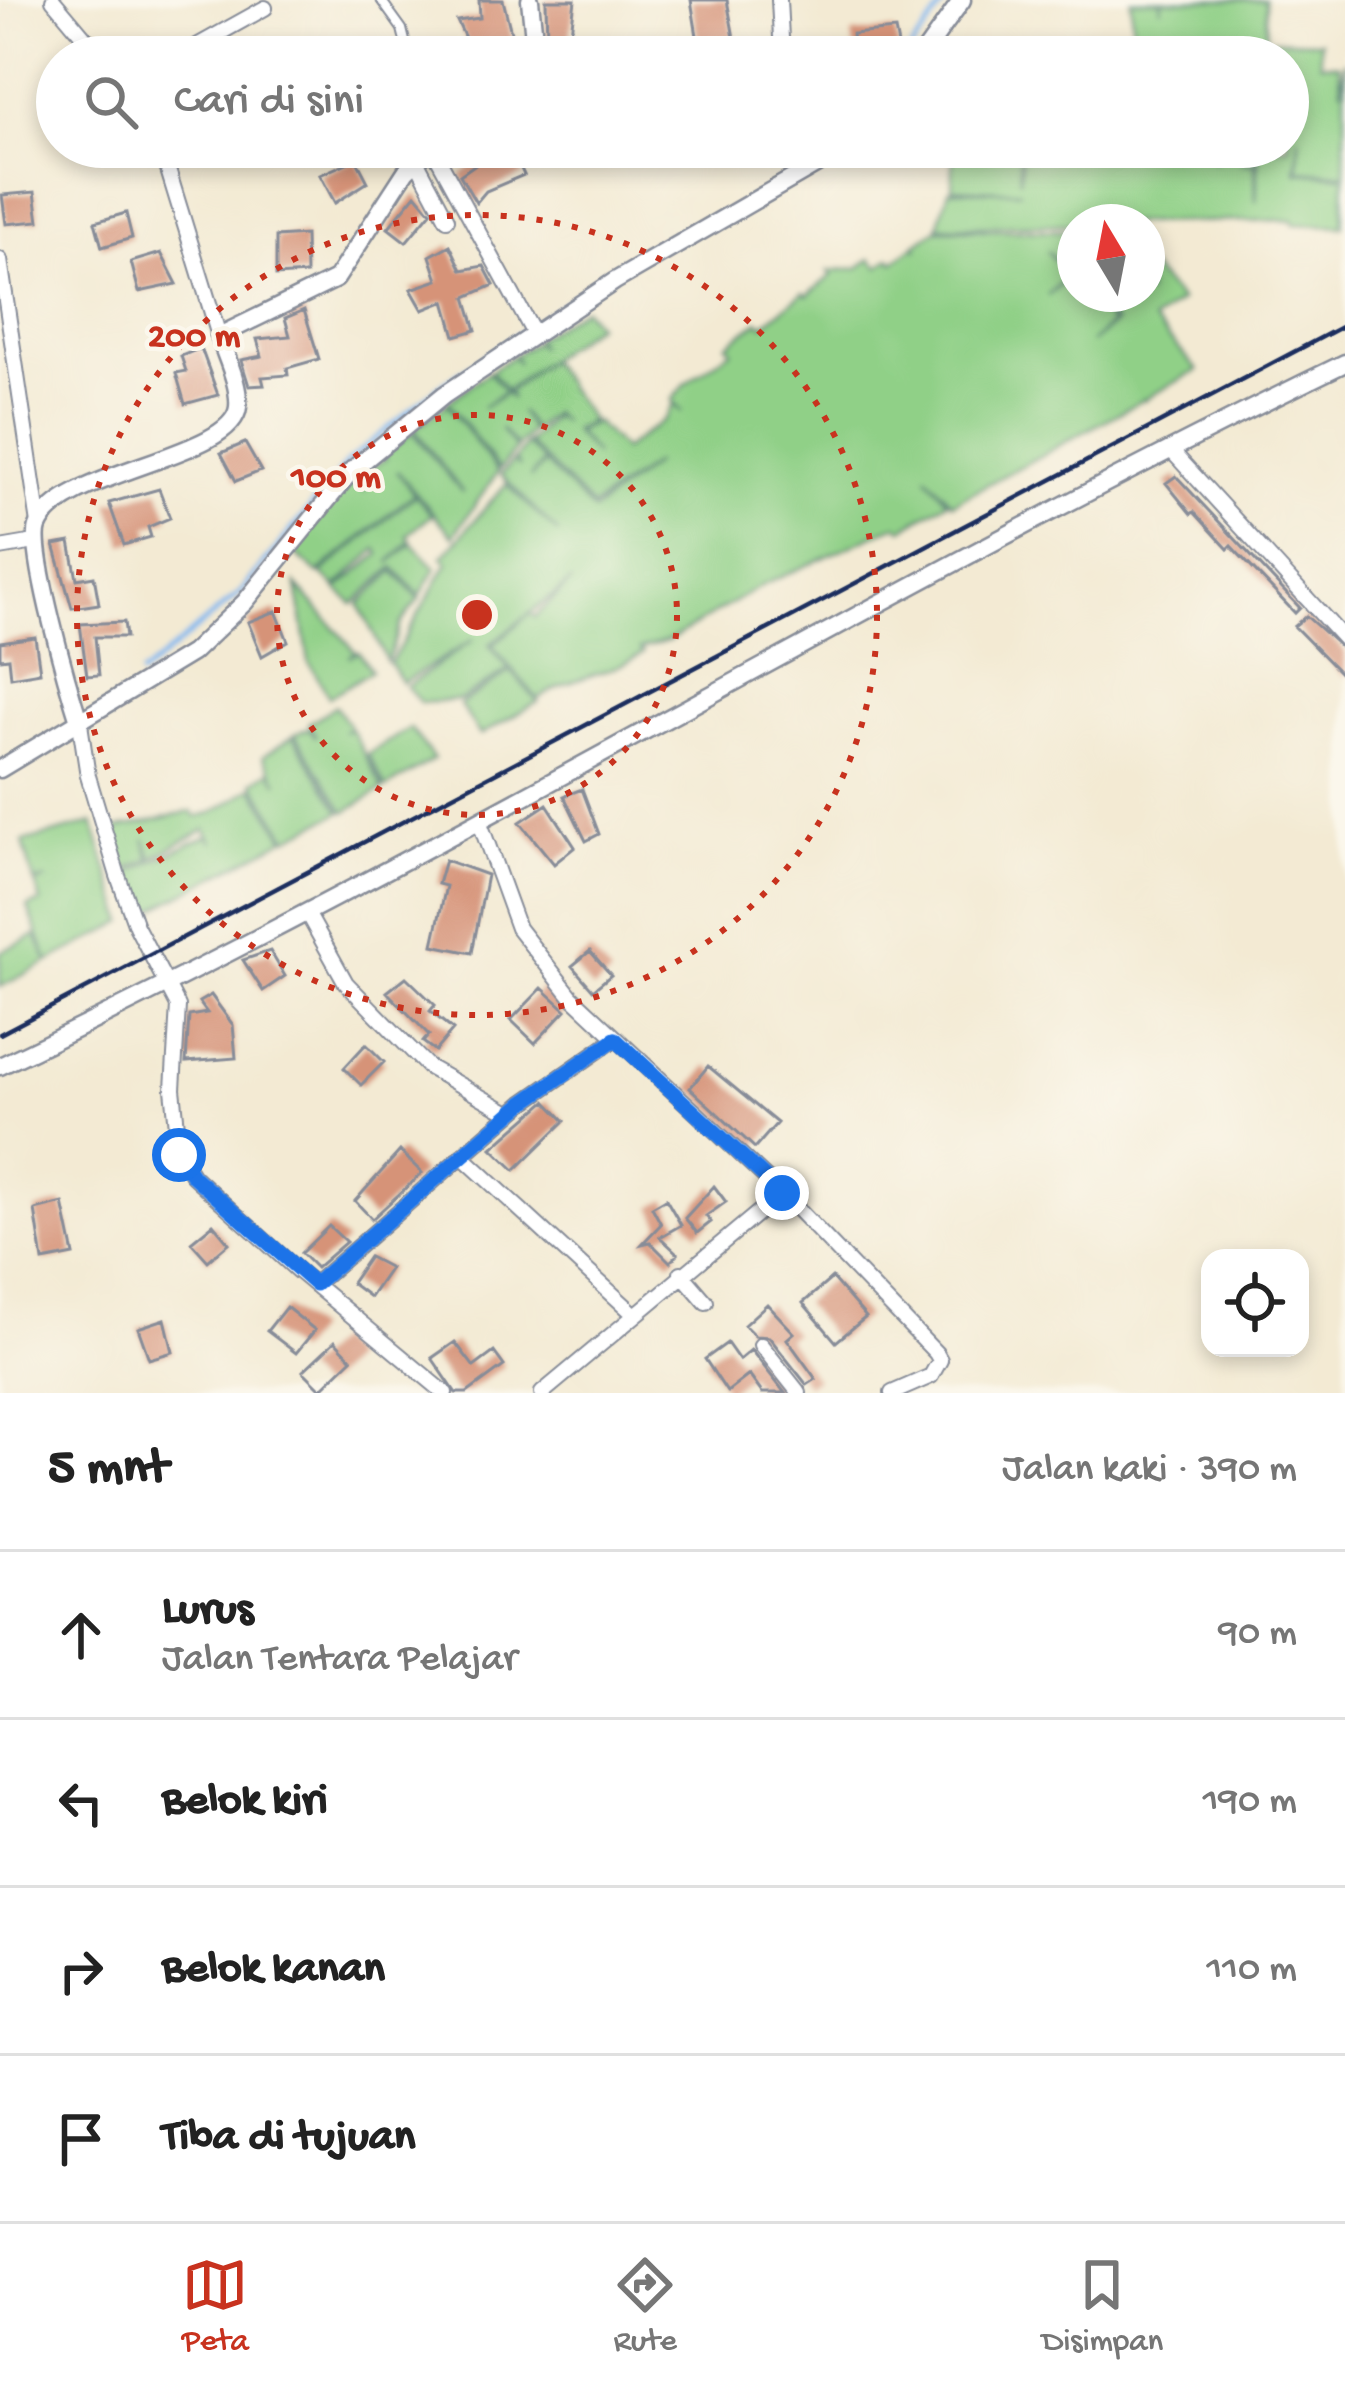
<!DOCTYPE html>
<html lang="id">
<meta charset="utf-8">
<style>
body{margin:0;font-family:"Gochi Hand",sans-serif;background:#f2f2f2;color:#222}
.controls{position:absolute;right:36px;bottom:36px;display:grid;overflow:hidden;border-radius:24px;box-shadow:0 6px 18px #0003}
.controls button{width:108px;height:108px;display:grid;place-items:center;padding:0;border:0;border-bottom:3px solid #e0e0e0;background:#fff;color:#222;font:60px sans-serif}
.compass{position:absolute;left:1057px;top:204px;width:108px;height:108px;border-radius:50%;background:#fff;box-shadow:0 6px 18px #0003;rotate:350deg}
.stop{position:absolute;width:36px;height:36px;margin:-27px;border:9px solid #1a73e8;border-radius:50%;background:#fff}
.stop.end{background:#1a73e8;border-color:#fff;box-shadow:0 3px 12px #0008}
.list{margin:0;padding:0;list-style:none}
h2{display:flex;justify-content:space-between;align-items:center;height:156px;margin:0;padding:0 48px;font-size:51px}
h2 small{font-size:39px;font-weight:400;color:#767676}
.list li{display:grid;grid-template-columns:78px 1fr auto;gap:36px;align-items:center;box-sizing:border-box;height:168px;padding:0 48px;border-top:3px solid #e0e0e0}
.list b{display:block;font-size:45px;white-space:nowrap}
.list p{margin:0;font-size:39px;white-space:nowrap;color:#767676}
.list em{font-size:39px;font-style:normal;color:#767676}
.icon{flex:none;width:66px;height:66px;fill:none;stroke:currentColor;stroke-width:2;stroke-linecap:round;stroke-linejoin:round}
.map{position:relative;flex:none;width:1345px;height:1393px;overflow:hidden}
.search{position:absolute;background:#fff;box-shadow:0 6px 18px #0003;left:36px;right:36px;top:36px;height:132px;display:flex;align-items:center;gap:30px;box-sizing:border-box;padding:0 42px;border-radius:66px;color:#767676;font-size:45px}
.sheet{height:828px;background:#fff}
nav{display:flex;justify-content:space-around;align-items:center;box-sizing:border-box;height:168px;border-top:3px solid #e0e0e0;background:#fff;font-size:33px;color:#767676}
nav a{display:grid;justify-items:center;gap:6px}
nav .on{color:#c8321e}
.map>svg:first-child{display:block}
</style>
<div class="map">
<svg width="1345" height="1393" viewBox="0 0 1345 1393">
<rect width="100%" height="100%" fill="#fbf7ec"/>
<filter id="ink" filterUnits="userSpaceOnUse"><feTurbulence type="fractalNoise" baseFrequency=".00833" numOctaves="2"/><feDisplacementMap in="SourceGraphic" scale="24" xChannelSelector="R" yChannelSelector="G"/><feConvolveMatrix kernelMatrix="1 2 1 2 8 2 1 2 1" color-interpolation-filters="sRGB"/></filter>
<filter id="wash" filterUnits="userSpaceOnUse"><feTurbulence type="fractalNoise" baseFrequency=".004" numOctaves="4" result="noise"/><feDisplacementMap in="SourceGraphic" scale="48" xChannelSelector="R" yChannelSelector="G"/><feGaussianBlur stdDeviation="2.7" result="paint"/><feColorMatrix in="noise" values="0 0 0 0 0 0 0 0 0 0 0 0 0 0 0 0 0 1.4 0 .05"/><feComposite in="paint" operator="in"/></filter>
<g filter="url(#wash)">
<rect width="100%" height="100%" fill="#f3ead3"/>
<!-- green -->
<path fill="#90d087" stroke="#568072" stroke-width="3" d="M1131,0H1160L1161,9L1162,0H1265L1267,37L1179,36L1220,39L1219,57H1021V40L1133,36Z
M1222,38L1320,41V63L1339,64L1341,90L1345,60V174L1298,170L1299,136L1296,172L1345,176L1343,226L1294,224L1293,220L938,227L949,190L1021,191L952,188L954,147H1019L1020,181L1022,147H1214V163L1216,147H1256L1255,162L1240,163L1255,164L1256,202L1259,147H1288V57H1221Z
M937,229L1071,231L1075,279L1047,251L1068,276L1047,295L1070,278L1075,294H1084L1111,323L1091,343L1115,323L1089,294H1147V265L1180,301L1153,321L1198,370L953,503L926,475L948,501L902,529L898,525L885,530L761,586L670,640L640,649L643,653C612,674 572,676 538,699L492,646L530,613L535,617L572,581L489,645L509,669L461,700L421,703L406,687L474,639L402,683L390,664L448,563L443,557L506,484L559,534L501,475L513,461L520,467L515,460L526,444L544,461L530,478L545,463L593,511L655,463L592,507L528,443L554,416L563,422L553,413L533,430L520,411L531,431L517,447L500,428L516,449L499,470L448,402L488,372L505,391L482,408L506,393L512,399L508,392L548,360L591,421L573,430L574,433L595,455L576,432L595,422L623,450L665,419L673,404L682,412L672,400L686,383L732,350L727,344L759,321L763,325L803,293L807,296L832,275L829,271L858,268L871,259L879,267L890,258L894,262L914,246L918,250L915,245Z
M583,308L596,324L506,390L490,371L513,356L518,363L514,355L535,342L540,348L535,339Z
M447,404L498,472L453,536L397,471L414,494L318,573L292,551L353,479L366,492L355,478L386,459L384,455L412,432L463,493L414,429Z
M415,495L432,515L407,535L411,540L389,563L412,543L436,568L420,596L394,567L353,604L337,589L380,554L377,549L336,587L321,573Z
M394,571L419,599L401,623L387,662L359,604Z
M297,585L356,652L349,657L359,652L371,671L329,697L309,662Z
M511,671L538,702L480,735L460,705Z
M335,706L350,727L343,732L351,729L383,789L345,812L295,734L309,728L316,737L309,723Z
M410,728L434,759L386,788L368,754Z
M293,736L341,812L288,838L253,782L270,771L279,783L263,756Z
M253,787L285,839L141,916L126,874L207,836L213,842L205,829L152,858L145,839L150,859L124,871L112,830L192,811L196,817L212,813Z
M93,823L125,922L0,987V952L36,936L48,961L28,907L41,902L35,883L47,879L34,882L23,842Z"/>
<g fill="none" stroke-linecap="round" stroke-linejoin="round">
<!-- stream -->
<path stroke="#7eb7ef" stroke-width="4.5" d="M905,57L948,0
M141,675L241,592L348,461L440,386L616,269L690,228"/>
</g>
<g id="blocks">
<!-- building -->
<path fill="#d69378" d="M479,0H503L517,57H474L457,21L480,18Z
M546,0H575L570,41L547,40Z
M691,0H727L734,38L698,42Z
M895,30L899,50L883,51L884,57H855L852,34Z
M500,147H511L524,175L486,191L476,203L460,175Z
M356,159L368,182L335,203L320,175Z
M35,192L39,221L6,224L2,195Z
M416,194L431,212L406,242L388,228Z
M126,213L132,238L102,247L95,222Z
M305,235L306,274L276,276V237Z
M450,245L462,270L484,266L494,285L466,297L476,330L455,336L445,301L423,310L411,289L438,280L430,256Z
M161,253L177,284L139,292L131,262Z
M304,310L319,359L287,368L288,375L262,377L264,385L249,386L241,360L262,356L257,339L290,336L285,318Z
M201,348L218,395L185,404L176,373L186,371L181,356Z
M245,443L261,471L236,481L221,453Z
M1176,476L1300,608L1295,613L1231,546L1228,549L1194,512L1191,514L1166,483Z
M159,489L170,518L148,527L151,537L124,545L109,503Z
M70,542L77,579L94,576L99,604L72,608L54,545Z
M276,611L288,641L262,656L248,622Z
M1306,616L1345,651V678L1294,626Z
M124,622L126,637H95L99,675L87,676L80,624Z
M35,637L40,672L11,677L9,658L0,659V642Z
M582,789L599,834L586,841L564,796Z
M547,804L575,847L554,864L520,822Z
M445,860L487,875L472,953L433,945L446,886L438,884Z
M270,951L285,976L263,991L243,960Z
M590,951L611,975L593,990L572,966Z
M406,977L435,1005L430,1011L453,1030L435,1051L423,1042L429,1035L387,992Z
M542,988L566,1010L535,1043L511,1020Z
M211,995L233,1025L236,1058L186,1062L189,1016L207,1013L199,1002Z
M366,1044L384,1062L361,1085L344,1068Z
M708,1066L777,1123L755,1148L690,1088Z
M546,1101L565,1121L515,1170L492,1148Z
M400,1151L422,1173L372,1219L355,1201Z
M714,1186L726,1202L706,1216L711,1222L697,1233L685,1218Z
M666,1199L681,1225L660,1237L678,1254L670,1262L650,1242L642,1244L661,1224L652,1207Z
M63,1203L74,1255L43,1261L35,1210Z
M213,1224L229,1243L208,1261L191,1242Z
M329,1226L346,1242L316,1268L301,1253Z
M369,1257L390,1268L370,1297L351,1283Z
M832,1278L866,1317L836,1342L803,1303Z
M767,1304L794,1333L787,1339L816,1379L807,1385L769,1337L755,1336L744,1325Z
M286,1307L315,1330L296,1353L267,1331Z
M165,1319L173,1352L149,1359L138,1328Z
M335,1341L352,1359L321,1389L303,1371Z
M455,1342L474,1367L494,1352L504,1366L467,1393H456L432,1358Z
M727,1343L739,1360L751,1350L785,1393H762L749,1375L727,1392L705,1359Z"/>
</g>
</g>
<g filter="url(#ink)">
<use href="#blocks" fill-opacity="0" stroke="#878c98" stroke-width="3"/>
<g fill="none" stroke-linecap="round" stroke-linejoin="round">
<!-- service casing -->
<g stroke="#878c98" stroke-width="12">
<path id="service" d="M381,0L402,29L409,57"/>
</g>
<!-- minor casing -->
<g stroke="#878c98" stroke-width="18">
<path id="minor" d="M53,0L101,57
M779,0L782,57
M177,57L265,8
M741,57L781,50
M161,147L219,336
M432,147L534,334
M416,160L447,219
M0,260L39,524
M1170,449L1345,640
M0,548L35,542
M80,724L88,776L118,876L136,926L178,1006L173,1089L180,1155L193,1176L297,1270L445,1393
M480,823L518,928L571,996L782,1193L936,1353L940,1360L931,1376L892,1393
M307,913L346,983L428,1067L511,1114
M464,1158L634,1314
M681,1273L706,1302
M315,1284L523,1103L615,1039
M761,1345L799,1393
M542,1393L782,1193"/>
</g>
<!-- tertiary casing -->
<g stroke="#878c98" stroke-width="21">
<path id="tertiary" d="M530,0L536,57
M921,57L962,0
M80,724C70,693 29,551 38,527C60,470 233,458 238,407C240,385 226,357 219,336L336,279L406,171L431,147
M0,769L192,653L245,602L351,471L444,395L615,281L847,147
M0,1066C457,849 889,583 1345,363"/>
</g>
<!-- service -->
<use href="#service" stroke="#fff" stroke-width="8"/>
<!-- minor -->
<use href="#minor" stroke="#fff" stroke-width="14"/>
<!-- tertiary -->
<use href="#tertiary" stroke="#fff" stroke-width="16"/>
<!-- rail -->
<path stroke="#1b2f5e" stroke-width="4.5" d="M0,1034L1345,325"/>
</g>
</g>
<g fill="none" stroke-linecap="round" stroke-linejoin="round" filter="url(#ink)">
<!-- route -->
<path stroke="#1a73e8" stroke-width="15" d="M179,1155L193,1176L315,1284L523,1103L615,1039L782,1193"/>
</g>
<!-- distance rings -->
<g fill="none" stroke="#c8321e" stroke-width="6" stroke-dasharray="6 12">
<circle cx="477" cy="615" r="200"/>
<circle cx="477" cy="615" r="400"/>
</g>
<circle cx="477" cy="615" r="18" fill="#c8321e" stroke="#fbf7ec" stroke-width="6"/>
<g font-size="36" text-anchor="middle" font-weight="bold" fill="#c8321e" stroke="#fbf7ec" stroke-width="9" stroke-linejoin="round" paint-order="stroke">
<text x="194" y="345">200 m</text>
<text x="336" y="486">100 m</text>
</g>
</svg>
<div class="controls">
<button><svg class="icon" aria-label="locate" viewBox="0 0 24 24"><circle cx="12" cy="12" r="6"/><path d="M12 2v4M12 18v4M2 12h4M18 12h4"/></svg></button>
</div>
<svg class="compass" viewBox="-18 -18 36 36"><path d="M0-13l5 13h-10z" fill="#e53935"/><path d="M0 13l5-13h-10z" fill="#767676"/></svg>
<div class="stop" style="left:179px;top:1155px"></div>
<div class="stop end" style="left:782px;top:1193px"></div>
<div class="search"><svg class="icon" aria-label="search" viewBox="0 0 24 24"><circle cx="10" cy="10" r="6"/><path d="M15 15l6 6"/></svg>Cari di sini</div>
</div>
<section class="sheet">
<h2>5 mnt<small>Jalan kaki · 390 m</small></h2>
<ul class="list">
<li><svg class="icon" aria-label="ahead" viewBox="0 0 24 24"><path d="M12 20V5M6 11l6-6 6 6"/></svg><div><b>Lurus</b><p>Jalan Tentara Pelajar</p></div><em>90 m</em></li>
<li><svg class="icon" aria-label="left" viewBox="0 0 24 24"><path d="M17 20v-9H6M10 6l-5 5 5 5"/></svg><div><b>Belok kiri</b></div><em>190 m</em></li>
<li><svg class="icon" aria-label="right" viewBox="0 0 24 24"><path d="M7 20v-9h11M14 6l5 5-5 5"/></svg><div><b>Belok kanan</b></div><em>110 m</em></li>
<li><svg class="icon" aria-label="arrive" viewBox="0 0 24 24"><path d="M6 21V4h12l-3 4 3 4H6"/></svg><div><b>Tiba di tujuan</b></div></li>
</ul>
</section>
<nav>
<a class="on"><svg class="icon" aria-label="map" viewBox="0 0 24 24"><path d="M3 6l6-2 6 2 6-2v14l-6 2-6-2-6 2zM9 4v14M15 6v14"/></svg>Peta</a>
<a><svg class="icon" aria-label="directions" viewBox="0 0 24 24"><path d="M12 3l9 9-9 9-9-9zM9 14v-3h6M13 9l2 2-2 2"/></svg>Rute</a>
<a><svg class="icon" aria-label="saved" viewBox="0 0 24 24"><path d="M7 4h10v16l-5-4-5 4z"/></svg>Disimpan</a>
</nav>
